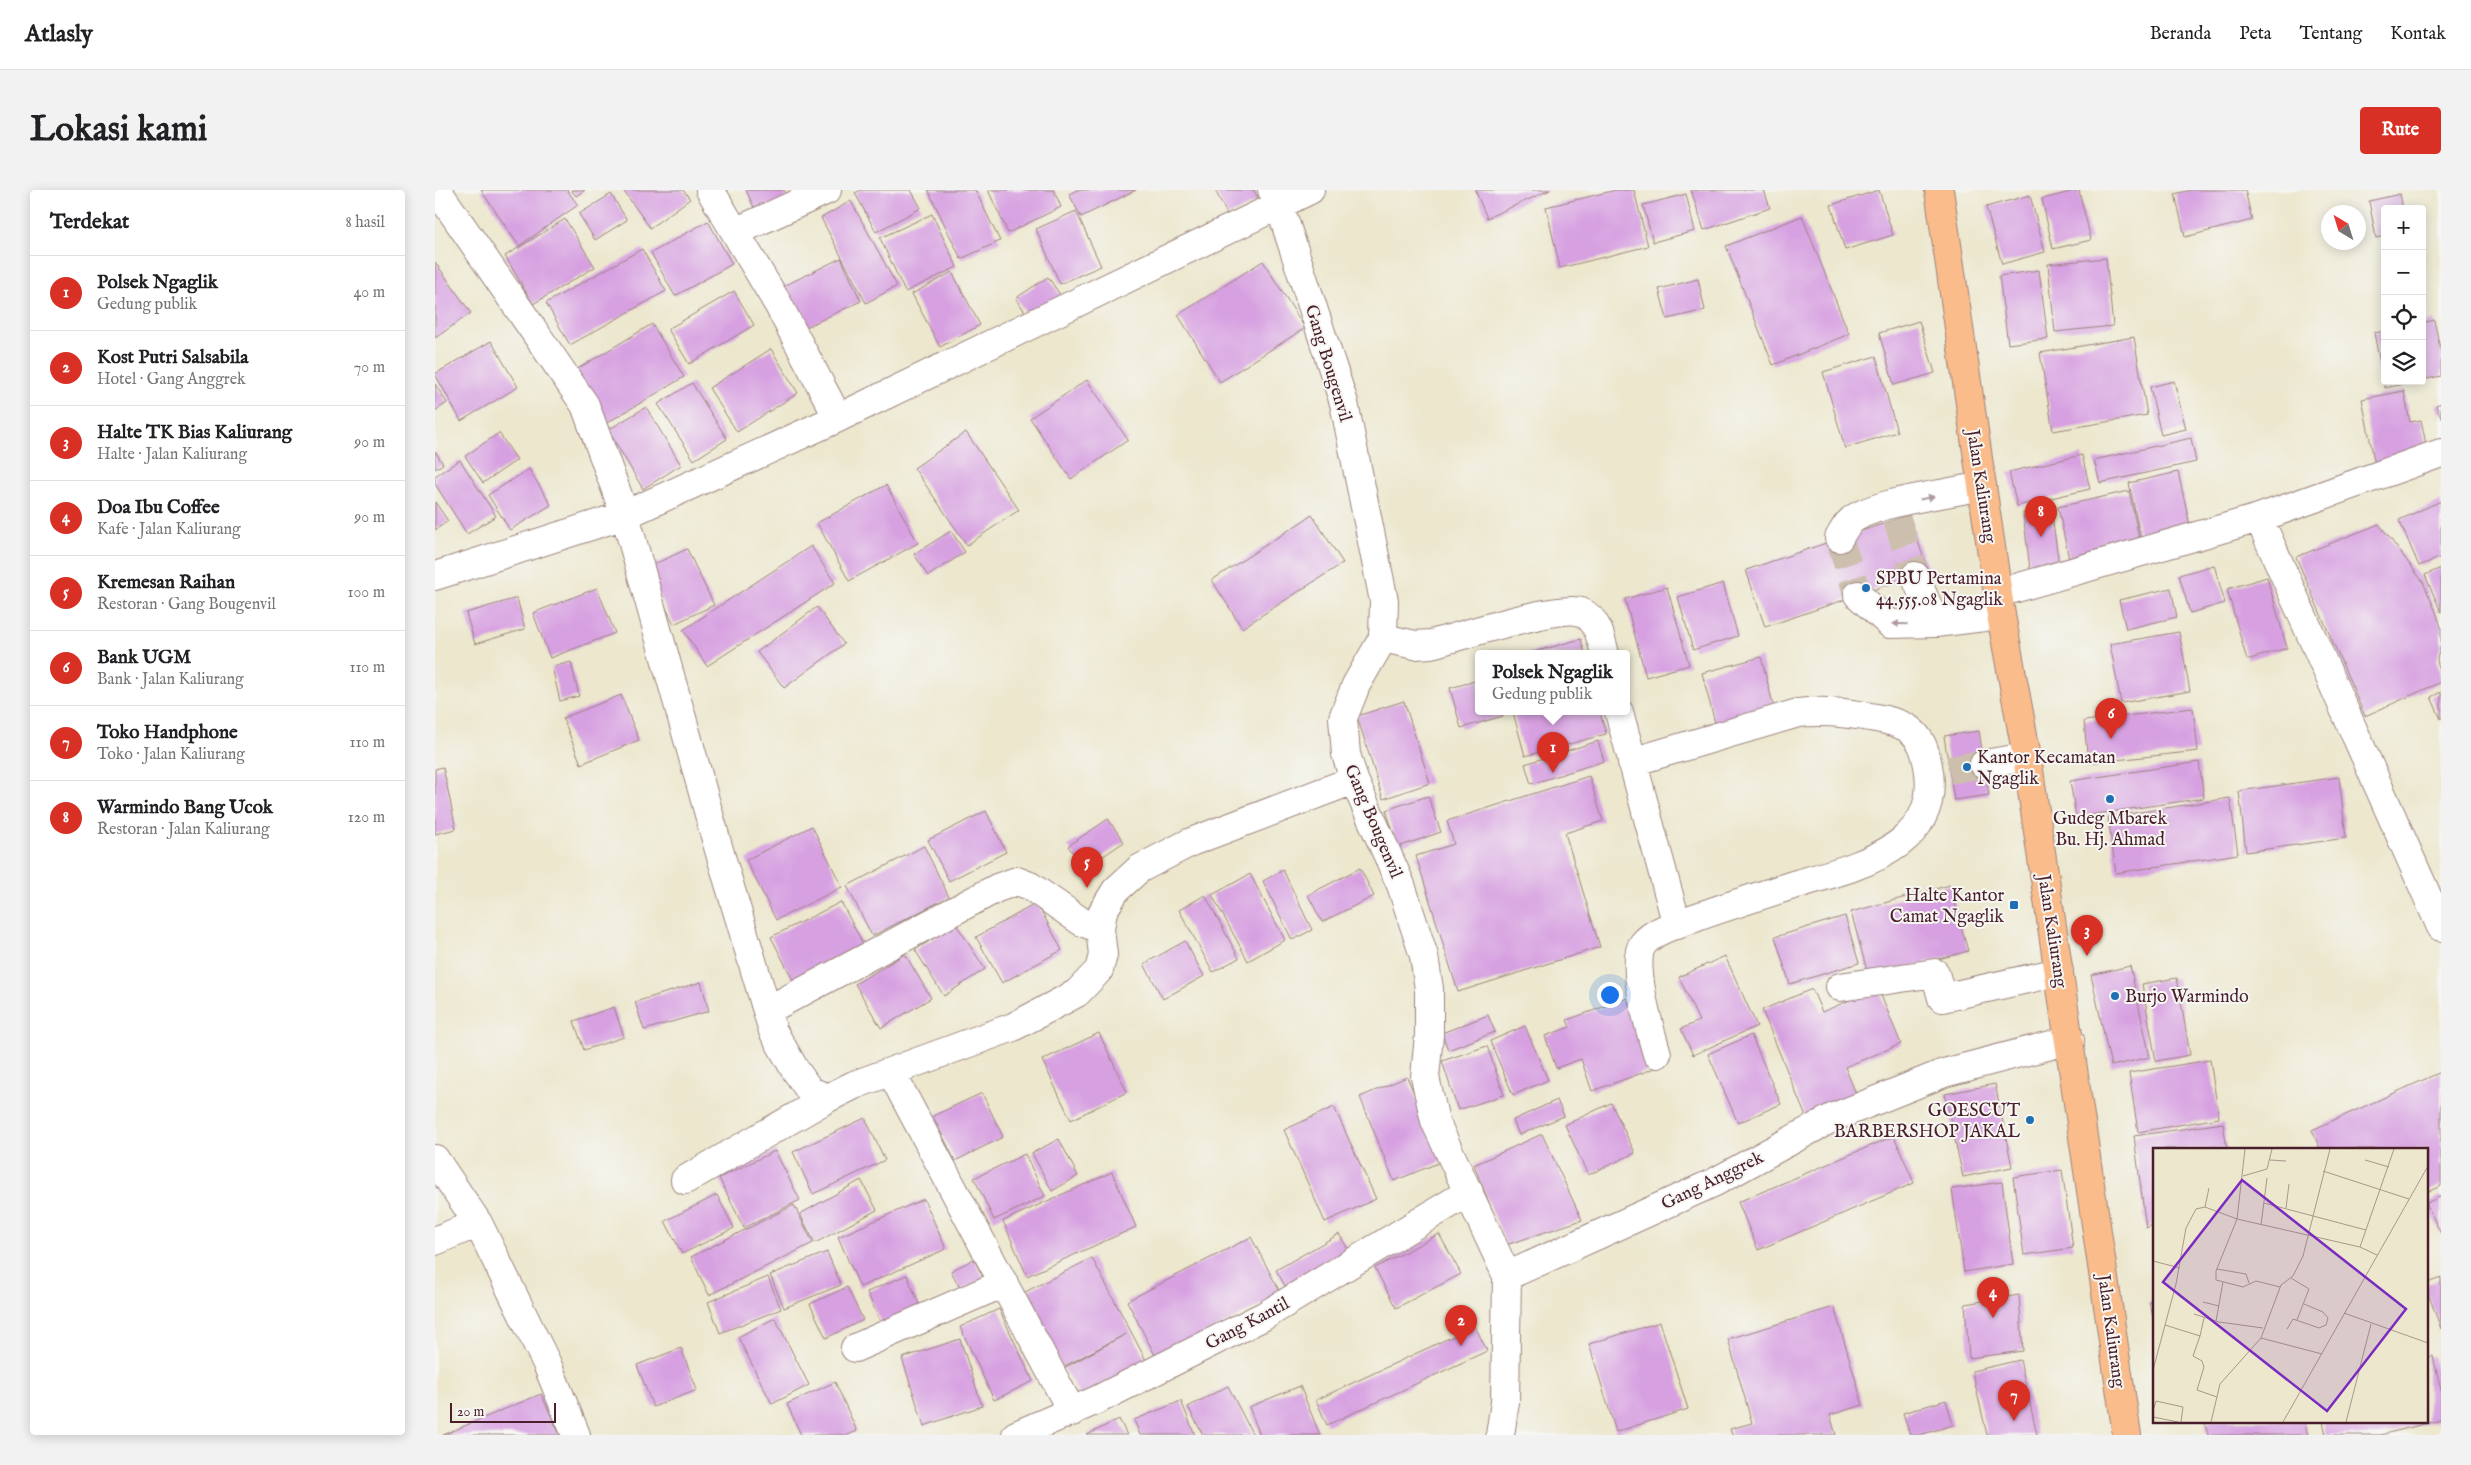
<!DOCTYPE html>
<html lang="id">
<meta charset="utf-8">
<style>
body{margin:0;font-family:"IM FELL English",serif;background:#f2f2f2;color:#202124}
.controls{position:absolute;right:15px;top:15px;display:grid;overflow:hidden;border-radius:5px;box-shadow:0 2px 12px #0003}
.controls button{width:45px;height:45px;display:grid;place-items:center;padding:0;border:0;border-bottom:1px solid #e0e0e0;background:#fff;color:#202124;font:25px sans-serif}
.compass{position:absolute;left:1886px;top:15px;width:45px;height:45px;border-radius:50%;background:#fff;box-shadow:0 2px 12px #0003;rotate:322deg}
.scale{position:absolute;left:15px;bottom:12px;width:106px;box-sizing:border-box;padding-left:5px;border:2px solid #4a1f2b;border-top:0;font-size:14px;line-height:18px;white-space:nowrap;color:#4a1f2b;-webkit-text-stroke:4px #f6f6f2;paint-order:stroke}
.you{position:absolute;left:1174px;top:804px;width:18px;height:18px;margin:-12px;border:4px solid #fff;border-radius:50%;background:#1a73e8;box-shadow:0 0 0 8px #1a73e833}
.badge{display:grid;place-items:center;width:32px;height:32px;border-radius:50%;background:#d93025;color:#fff;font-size:16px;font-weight:700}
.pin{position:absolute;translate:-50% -41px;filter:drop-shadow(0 1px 2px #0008)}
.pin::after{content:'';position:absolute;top:26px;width:18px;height:15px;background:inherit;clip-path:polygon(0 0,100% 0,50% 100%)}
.popup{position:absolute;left:1040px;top:460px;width:155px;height:65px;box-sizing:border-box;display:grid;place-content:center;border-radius:5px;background:#fff;filter:drop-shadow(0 1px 4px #0005);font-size:16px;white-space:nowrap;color:#757577}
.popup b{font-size:19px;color:#202124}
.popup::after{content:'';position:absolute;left:50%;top:100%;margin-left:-10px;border:10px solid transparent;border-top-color:#fff}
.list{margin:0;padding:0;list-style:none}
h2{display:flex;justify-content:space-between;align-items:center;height:65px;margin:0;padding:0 20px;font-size:21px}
h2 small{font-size:16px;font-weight:400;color:#757577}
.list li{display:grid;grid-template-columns:32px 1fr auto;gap:15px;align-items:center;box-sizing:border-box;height:75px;padding:0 20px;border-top:1px solid #e0e0e0}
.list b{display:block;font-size:19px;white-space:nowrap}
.list p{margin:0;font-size:16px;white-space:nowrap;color:#757577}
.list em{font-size:16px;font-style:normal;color:#757577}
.icon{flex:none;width:28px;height:28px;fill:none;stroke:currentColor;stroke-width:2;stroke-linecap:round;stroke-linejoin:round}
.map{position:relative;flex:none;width:2006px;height:1245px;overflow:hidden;border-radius:5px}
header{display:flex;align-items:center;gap:30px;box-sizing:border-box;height:70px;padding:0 25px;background:#fff;border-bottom:1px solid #e0e0e0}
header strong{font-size:24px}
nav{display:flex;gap:28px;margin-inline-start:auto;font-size:18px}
.intro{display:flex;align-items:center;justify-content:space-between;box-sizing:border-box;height:120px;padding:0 30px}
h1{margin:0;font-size:35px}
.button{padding:12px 22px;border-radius:5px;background:#d93025;color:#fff;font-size:18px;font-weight:700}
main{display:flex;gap:30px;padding:0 30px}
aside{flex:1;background:#fff;border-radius:5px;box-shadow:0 2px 12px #0003}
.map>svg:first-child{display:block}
</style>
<header>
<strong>Atlasly</strong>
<nav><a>Beranda</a><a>Peta</a><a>Tentang</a><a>Kontak</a></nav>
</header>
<div class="intro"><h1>Lokasi kami</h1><a class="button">Rute</a></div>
<main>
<aside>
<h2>Terdekat<small>8 hasil</small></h2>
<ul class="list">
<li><span class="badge">1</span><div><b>Polsek Ngaglik</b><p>Gedung publik</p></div><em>40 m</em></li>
<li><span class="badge">2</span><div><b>Kost Putri Salsabila</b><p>Hotel · Gang Anggrek</p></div><em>70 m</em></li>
<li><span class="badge">3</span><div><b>Halte TK Bias Kaliurang</b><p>Halte · Jalan Kaliurang</p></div><em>90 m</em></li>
<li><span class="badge">4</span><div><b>Doa Ibu Coffee</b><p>Kafe · Jalan Kaliurang</p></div><em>90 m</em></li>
<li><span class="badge">5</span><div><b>Kremesan Raihan</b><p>Restoran · Gang Bougenvil</p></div><em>100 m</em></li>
<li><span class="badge">6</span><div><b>Bank UGM</b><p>Bank · Jalan Kaliurang</p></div><em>110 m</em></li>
<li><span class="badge">7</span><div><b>Toko Handphone</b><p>Toko · Jalan Kaliurang</p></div><em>110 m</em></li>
<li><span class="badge">8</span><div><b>Warmindo Bang Ucok</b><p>Restoran · Jalan Kaliurang</p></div><em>120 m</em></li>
</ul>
</aside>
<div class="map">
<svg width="2006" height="1245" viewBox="0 0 2006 1245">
<rect width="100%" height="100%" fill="#f6f6f2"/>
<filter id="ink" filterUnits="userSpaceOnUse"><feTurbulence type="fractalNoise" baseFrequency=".02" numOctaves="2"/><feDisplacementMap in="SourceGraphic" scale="10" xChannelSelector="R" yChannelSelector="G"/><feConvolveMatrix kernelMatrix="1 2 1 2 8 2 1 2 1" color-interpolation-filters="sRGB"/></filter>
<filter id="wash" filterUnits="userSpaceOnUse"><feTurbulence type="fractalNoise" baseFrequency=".0096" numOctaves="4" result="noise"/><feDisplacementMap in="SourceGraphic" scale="20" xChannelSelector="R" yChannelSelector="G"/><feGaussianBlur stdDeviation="1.12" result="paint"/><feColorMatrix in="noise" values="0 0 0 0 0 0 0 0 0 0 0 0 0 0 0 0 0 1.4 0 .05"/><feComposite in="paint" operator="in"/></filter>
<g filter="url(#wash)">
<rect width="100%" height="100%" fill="#ece7cd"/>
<g id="blocks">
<!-- building -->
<path fill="#d7a0e1" d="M46,0H132L143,15L84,56Z
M136,0H150L141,6Z
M188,0H248L255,9L215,38Z
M311,0H349L352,9L321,22Z
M426,0H476L486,18L441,42L420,3Z
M493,0H540L565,51L526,69Z
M553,0H619L626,17L573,43Z
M642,0H701L646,27L634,4Z
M780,0H819L824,10L793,26Z
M1040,0H1115L1052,28Z
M1181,0H1199L1213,56L1125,78L1111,17Z
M1256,0H1329L1335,18L1269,40Z
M1444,0L1458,45L1410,60L1396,15Z
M1644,0L1656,50L1618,59L1607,9Z
M1756,0H1810L1817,30L1750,47L1740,4Z
M176,4L192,30L160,50L144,24Z
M1251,4L1260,41L1218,52L1208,15Z
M1965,4L1968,19H1950V46L1941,48L1934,11Z
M1595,5L1610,62L1567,74L1551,17Z
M416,11L462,96L431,113L386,28Z
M641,21L666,76L625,94L601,39Z
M497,24L522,77L470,102L445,48Z
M1367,26L1414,144L1338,175L1291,56Z
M130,29L160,77L98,114L70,66Z
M273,31L297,74L240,106L216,63Z
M207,59L231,101L135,155L111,113Z
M406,68L426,111L369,138L349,96Z
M1671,68L1678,136L1620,142L1613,74Z
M828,71L870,138L785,192L743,125Z
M0,72L36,123L0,148Z
M1604,80L1613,149L1573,154L1564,86Z
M517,82L545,135L505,157L477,104Z
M613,87L628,109L596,131L581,108Z
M1263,89L1270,120L1232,129L1224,99Z
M299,101L319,135L254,174L233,139Z
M1999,130L2006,163V186L1987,190V133Z
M1484,131L1500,183L1459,195L1444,143Z
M217,134L249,187L170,234L139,181Z
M1950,141V191L1978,192L1950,198L1939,143Z
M1699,147L1712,225L1618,241L1605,163Z
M56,151L83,197L26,231L0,184Z
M336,159L363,203L302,242L274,198Z
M1441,166L1462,242L1410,258L1388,182Z
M652,190L693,250L636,289L595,228Z
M1739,191L1751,239L1726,245L1715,197Z
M257,193L292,249L259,270L223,214Z
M0,194L12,213L0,221Z
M1969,201L1975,232L1986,230L1993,264L1940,275L1927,209Z
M2006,213V228L2001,215Z
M211,217L246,275L208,299L173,240Z
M531,242L584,320L532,355L479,278Z
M64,243L82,270L48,293L30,266Z
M1756,248L1761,272L1665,293L1659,270Z
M0,261L8,274L0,279Z
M1647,265L1655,299L1582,316L1574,282Z
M25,270L61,326L32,344L0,294V286Z
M94,279L116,315L75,340L53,305Z
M1743,282L1757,344L1707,355L1694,293Z
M451,295L483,353L414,391L382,333Z
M1694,301L1706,358L1635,374L1623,317Z
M2006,311V367L1984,376L1964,330Z
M0,312L13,331L0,340Z
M1616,319L1624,375L1595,379L1588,323Z
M877,325L908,373L807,438L777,390Z
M1474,325L1493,381L1330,437L1311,380Z
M1944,334L1988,392L2001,422L2006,437V454L2002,469L2006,492L1930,526L1861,367Z
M516,341L530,362L493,386L479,364Z
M376,356L400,393L272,476L248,440Z
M252,359L279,415L239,434L211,378Z
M1779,375L1790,413L1755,423L1744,385Z
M2006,378V422L1990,385Z
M1832,387L1852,458L1812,470L1792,399Z
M1288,393L1303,446L1258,460L1243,407Z
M1232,397L1254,475L1211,487L1190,409Z
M162,398L180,443L115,468L98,423Z
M1736,398L1742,427L1691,439L1684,410Z
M82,408L90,439L40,454L31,423Z
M382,417L409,454L349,498L322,462Z
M1744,442L1755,501L1686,513L1675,454Z
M1146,449L1150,464H1091Z
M1326,467L1339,518L1280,533L1267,483Z
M136,472L144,506L125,511L117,477Z
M1044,490V522H1066L1068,526L1026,538L1015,498Z
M2006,502V529L1996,507Z
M186,505L204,550L146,574L128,528Z
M969,511L995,593L948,609L922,526Z
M1758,518L1763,561L1653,573L1649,531Z
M1078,522H1165L1171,544L1090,566Z
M1544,541L1554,605L1519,610L1509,546Z
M1163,551L1169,571L1096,594L1090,574Z
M1764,572L1769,608L1641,627L1635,591Z
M8,577L21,639L0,644V579Z
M1154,586L1168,631L1130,643L1165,757L1023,802L981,666L1019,654L1012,631Z
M1904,587L1911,648L1811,662L1804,601Z
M993,606L1006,642L963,657L951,620Z
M1795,608L1803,664L1681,683L1673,627Z
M551,621L571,662L514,691L493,650Z
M673,629L689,652L649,679L633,656Z
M377,636L407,697L341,730L311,670Z
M489,656L514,707L437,746L412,696Z
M925,678L939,706L887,732L873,705Z
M848,680L877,740L857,750L828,691Z
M815,684L850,750L813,771L777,705Z
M1515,695L1533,761L1434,788L1416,722Z
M770,705L804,768L778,782L744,720Z
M406,712L429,756L359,792L336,747Z
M602,713L627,760L567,793L541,747Z
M1410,726L1424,773L1355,794L1340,747Z
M521,734L550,779L509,806L480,760Z
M750,751L769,786L728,809L709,774Z
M470,764L496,808L446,838L420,794Z
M1290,766L1322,836L1258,865L1246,839L1264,831L1244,787Z
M1695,776L1715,867L1676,876L1656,785Z
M1742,788L1755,865L1721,871L1707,794Z
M266,792L274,821L209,840L200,812Z
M1443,798L1466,854L1410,877L1422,906L1371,927L1327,820L1377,799L1387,822Z
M1193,808L1218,879L1157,901L1146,869L1121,878L1110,846L1135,837L1132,830Z
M179,817L189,847L149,860L139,831Z
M1053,825L1060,842L1013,860L1007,843Z
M1090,836L1113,890L1078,905L1055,851Z
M664,843L692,902L636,930L607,870Z
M1316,845L1346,914L1303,933L1273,864Z
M1052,856L1069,905L1023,920L1007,871Z
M1775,870L1784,928L1703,942L1694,883Z
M2006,882V996L1992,1002V959H1885L1877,940Z
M972,887L1008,971L959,991L925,907Z
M1560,894L1577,977L1528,987L1510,904Z
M547,903L568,947L520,971L498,926Z
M1122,910L1129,926L1084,945L1078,930Z
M1176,913L1200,963L1153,985L1130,935Z
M899,917L941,1009L890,1032L849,940Z
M430,928L450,970L378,1004L358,962Z
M1788,933L1792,959H1720V1034L1711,1038L1699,946Z
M1107,944L1147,1030L1071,1055L1039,975Z
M1459,946L1479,993L1323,1060L1303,1012Z
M624,949L643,986L617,1001L597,963Z
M340,961L365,1010L309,1038L284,988Z
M590,964L610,1006L559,1030L539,988Z
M1627,980L1638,1058L1589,1065L1578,987Z
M677,982L701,1037L592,1086L568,1031Z
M426,990L442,1020L380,1053L365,1024Z
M1567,992L1578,1074L1529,1082L1517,999Z
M282,1005L299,1038L247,1064L230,1031Z
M2006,1006V1044L1992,1015V1013Z
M489,1009L511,1059L425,1097L403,1047Z
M359,1015L378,1053L274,1105L256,1067Z
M904,1044L916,1064L852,1099L841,1080Z
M1004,1044L1026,1084L961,1118L940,1078Z
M816,1047L846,1104L722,1169L692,1111Z
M392,1062L406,1095L349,1118L335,1085Z
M657,1068L713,1174L647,1210L629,1178L691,1144L626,1178L588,1103Z
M539,1069L549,1089L526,1100L516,1081Z
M472,1085L486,1119L447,1136L432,1102Z
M333,1087L346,1119L285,1143L273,1112Z
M2006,1088V1139L1992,1100V1093Z
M412,1097L428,1130L391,1148L375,1114Z
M1584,1105L1588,1161L1534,1168L1530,1114Z
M1720,1111V1130H1719L1714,1112Z
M1399,1117L1428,1215L1395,1225L1401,1245H1297L1295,1239L1317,1233L1293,1149Z
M564,1119L598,1191L559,1210L525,1137Z
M340,1128L374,1195L337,1214L303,1147Z
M1225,1132L1253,1219L1181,1242L1154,1154Z
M1040,1136L1052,1161L892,1235L881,1210Z
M525,1149L547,1216L489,1236L467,1168Z
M246,1158L262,1200L218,1217L202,1175Z
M1998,1166L2006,1200V1230L1945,1245H1891L1888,1231H1992V1167Z
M1585,1170L1602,1245H1552L1537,1181Z
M400,1192L422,1241L413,1245H366L352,1214Z
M793,1196L818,1245H768L753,1217Z
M865,1196L885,1245H825L814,1217Z
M106,1204L125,1245H8Z
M1511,1210L1518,1235L1485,1245H1475L1468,1223Z
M746,1211L760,1245H705L699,1230Z
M684,1229L692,1245H652Z
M1778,1231H1869L1873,1245H1773L1770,1234Z"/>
</g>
</g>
<g filter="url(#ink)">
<use href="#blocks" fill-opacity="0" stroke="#9b837c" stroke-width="1"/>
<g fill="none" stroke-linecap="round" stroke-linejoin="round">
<!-- minor-tunnel -->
<path stroke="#ccbfad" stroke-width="28" stroke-dasharray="28 14" stroke-linecap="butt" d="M1462,329L1480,386
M1404,348L1423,405
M1514,580L1549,574"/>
<!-- minor casing -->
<g stroke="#9b837c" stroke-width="30">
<path id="minor" d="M2,0L150,215L190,325L403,228L875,0
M275,0L343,114L403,228
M837,0L844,14L909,213L949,411L948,448L921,495L908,528L911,564L919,590L966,695L989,766L994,799V845L990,887L1000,931L1072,1086
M300,42L392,0
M1824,328L2006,737
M1404,348C1409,340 1412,332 1421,327C1452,310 1511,304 1547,296
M0,386L190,325L284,660L338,841L359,878L375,901L393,908L419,895L578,837L642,803L664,780L668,765L665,739L668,721L681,700L704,679L756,652L919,590
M1480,386L1500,433
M1564,403L1824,328L2006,263
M1423,405L1455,434L1500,433L1566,425
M948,448L980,455L996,454C1024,447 1124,414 1146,422C1163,429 1166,449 1170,464
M1184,522L1242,735
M1197,572L1363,523C1390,520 1414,523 1441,528C1464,532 1483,538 1490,563C1517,657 1424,676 1355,696C1324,706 1293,716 1262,727C1245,733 1219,740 1208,754C1194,772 1216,843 1222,864
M1549,574L1592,567
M1405,797L1500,783L1507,808L1624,782
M333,820L562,698L582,691L595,696L647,732L665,739
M456,882L637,1222
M0,969L43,1033L112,1174L141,1245
M250,990L393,908
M0,1051L43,1033
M420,1158L569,1093
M581,1245L662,1210L829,1126L1034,1002
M1065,1245L1070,1212L1072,1086L1280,992L1397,928L1509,883L1635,850"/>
</g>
<!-- major casing -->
<g stroke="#9b837c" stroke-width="30">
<path id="major" d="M1504,0L1547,296L1566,425L1592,567L1692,1245"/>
</g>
<!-- minor -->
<use href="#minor" stroke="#fff" stroke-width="28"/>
<!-- major -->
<use href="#major" stroke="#fabc8b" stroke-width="28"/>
</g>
<!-- one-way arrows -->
<defs><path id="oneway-solid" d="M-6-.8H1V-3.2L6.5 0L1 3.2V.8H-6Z" transform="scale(1.25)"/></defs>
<g fill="#ae9aa0">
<use href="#oneway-solid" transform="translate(1492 308) rotate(-12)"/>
<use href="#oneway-solid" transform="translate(1465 434) rotate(-178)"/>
</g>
</g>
<!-- markers -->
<g fill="#1f6fb2" stroke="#f6f6f2" stroke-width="2">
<circle cx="1431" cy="398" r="5"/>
<circle cx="1532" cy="577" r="5"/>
<circle cx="1675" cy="609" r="5"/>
<rect x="1574" y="710" width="10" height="10" rx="2.5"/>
<circle cx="1680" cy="806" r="5"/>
<circle cx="1595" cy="930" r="5"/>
</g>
<g text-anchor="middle" stroke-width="4" stroke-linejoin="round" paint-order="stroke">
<!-- street labels -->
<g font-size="18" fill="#4a1f2b" stroke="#f6f6f2">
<text transform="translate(894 173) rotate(73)" y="6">Gang Bougenvil</text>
<text transform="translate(1547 296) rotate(81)" y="6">Jalan Kaliurang</text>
<text transform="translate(939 631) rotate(67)" y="6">Gang Bougenvil</text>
<text transform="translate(1618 741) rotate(81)" y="6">Jalan Kaliurang</text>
<text transform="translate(1277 990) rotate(-26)" y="6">Gang Anggrek</text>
<text transform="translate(812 1133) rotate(-28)" y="6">Gang Kantil</text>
<text transform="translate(1677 1141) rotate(82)" y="6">Jalan Kaliurang</text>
</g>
<!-- poi labels -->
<g font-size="18" fill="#4a1f2b" stroke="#f6f6f2" text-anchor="start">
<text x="1441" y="394">SPBU Pertamina<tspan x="1441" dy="21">44.555.08 Ngaglik</tspan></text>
<text x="1542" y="573">Kantor Kecamatan<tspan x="1542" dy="21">Ngaglik</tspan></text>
<text x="1675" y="634" text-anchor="middle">Gudeg Mbarek<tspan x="1675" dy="21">Bu. Hj. Ahmad</tspan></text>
<text x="1569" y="711" text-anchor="end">Halte Kantor<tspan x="1569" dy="21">Camat Ngaglik</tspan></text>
<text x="1690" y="812">Burjo Warmindo</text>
<text x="1585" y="926" text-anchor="end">GOESCUT<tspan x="1585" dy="21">BARBERSHOP JAKAL</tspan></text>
</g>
</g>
<!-- overview -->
<g transform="translate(1718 958)">
<rect width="275" height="275" fill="#ece7cd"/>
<path fill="none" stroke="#ab978c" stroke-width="1" d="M92,1L84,71L207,99L224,107M117,12L133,13M212,12L236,19M170,23L256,51M90,28L114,21L119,1M111,55L213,82M52,59L56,40M133,60L136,36M108,77L114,30M207,99L241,1M0,113L27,120M64,121L93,126L96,135M138,130L156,141L144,172M50,154L66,158M191,165L275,195M41,166L66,174L110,180M63,173L70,134M12,177L47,188L40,208L49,213L51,219L44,242L64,249M134,181L140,171L166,180L173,177L175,170L170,164L151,156M47,188L51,170M108,190L128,137L140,128L150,108L177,1M0,222L23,136L33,80L43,61L52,59L84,71L63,123V132L90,139L103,133L127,139M0,263L3,253L30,259L28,274M0,269L25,274M58,274L67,236L108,190L169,206M130,274L275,18M193,274L218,176"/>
<path fill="#7b2cbf" fill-opacity="0.15" stroke="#7b2cbf" stroke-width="2.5" d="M89,32L253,161L174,263L10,134Z"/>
<rect width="275" height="275" fill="none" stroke="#4a1f2b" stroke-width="2.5"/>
</g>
</svg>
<div class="controls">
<button>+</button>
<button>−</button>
<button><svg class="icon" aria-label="locate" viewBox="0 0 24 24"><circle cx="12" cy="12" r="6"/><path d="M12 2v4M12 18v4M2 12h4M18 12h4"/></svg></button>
<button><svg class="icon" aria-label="layers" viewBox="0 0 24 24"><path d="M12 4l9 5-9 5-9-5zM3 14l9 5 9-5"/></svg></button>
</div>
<svg class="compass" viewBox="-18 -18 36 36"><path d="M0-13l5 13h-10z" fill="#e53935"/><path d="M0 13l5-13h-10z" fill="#757577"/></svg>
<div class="scale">20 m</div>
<div class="you"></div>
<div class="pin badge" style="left:1118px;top:583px">1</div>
<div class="popup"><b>Polsek Ngaglik</b>Gedung publik</div>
<div class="pin badge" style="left:1026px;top:1156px">2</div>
<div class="pin badge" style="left:1652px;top:766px">3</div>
<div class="pin badge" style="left:1558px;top:1128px">4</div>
<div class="pin badge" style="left:652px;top:698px">5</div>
<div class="pin badge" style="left:1676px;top:549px">6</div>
<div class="pin badge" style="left:1579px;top:1231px">7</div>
<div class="pin badge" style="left:1606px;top:347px">8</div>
</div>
</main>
